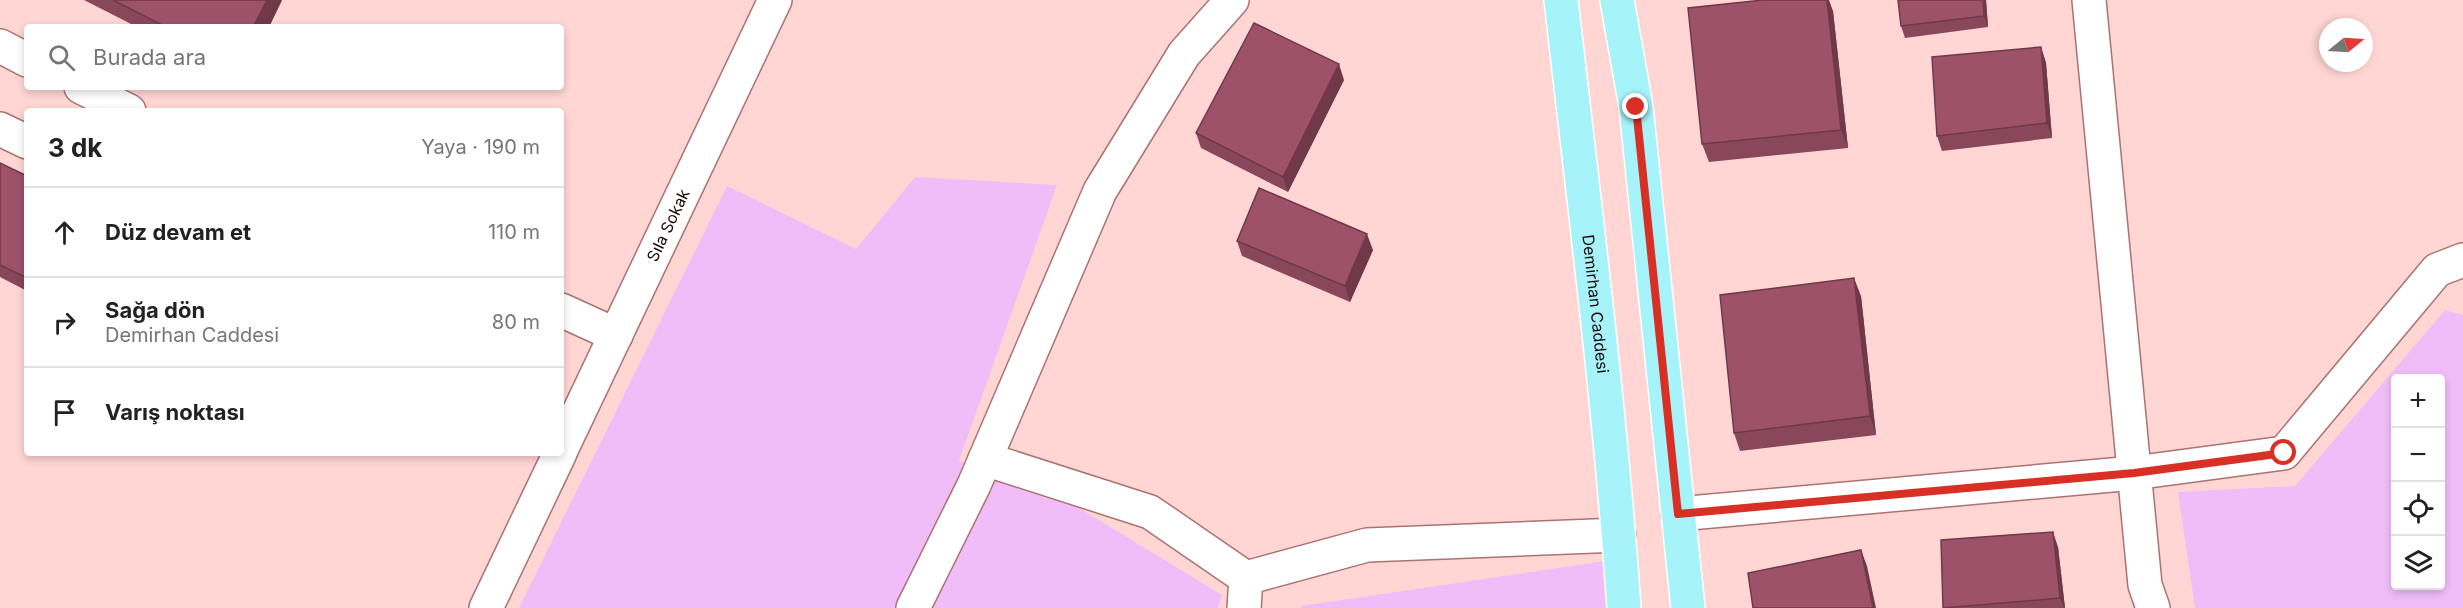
<!DOCTYPE html>
<html lang="tr">
<meta charset="utf-8">
<style>
body{margin:0;font-family:Inter,sans-serif;background:#f2f2f2;color:#222}
.controls{position:absolute;right:18px;bottom:18px;display:grid;overflow:hidden;border-radius:6px;box-shadow:0 3px 9px #0003}
.controls button{width:54px;height:54px;display:grid;place-items:center;padding:0;border:0;border-bottom:2px solid #e0e0e0;background:#fff;color:#222;font:30px sans-serif}
.compass{position:absolute;left:2319px;top:18px;width:54px;height:54px;border-radius:50%;background:#fff;box-shadow:0 3px 9px #0003;rotate:72deg}
.stop{position:absolute;width:18px;height:18px;margin:-14px;border:4px solid #d93025;border-radius:50%;background:#fff}
.stop.end{background:#d93025;border-color:#fff;box-shadow:0 2px 6px #0008}
.list{margin:0;padding:0;list-style:none}
h2{display:flex;justify-content:space-between;align-items:center;height:78px;margin:0;padding:0 24px;font-size:26px}
h2 small{font-size:20px;font-weight:400;color:#767676}
.list li{display:grid;grid-template-columns:39px 1fr auto;gap:18px;align-items:center;box-sizing:border-box;height:90px;padding:0 24px;border-top:2px solid #e0e0e0}
.list b{display:block;font-size:22px;white-space:nowrap}
.list p{margin:0;font-size:20px;white-space:nowrap;color:#767676}
.list em{font-size:20px;font-style:normal;color:#767676}
.icon{flex:none;width:33px;height:33px;fill:none;stroke:currentColor;stroke-width:2;stroke-linecap:round;stroke-linejoin:round}
.map{position:relative;flex:none;width:2463px;height:608px;overflow:hidden}
.search{position:absolute;background:#fff;box-shadow:0 3px 9px #0003;left:24px;top:24px;width:540px;height:66px;display:flex;align-items:center;gap:15px;box-sizing:border-box;padding:0 21px;border-radius:6px;color:#767676;font-size:22px}
.panel{position:absolute;background:#fff;box-shadow:0 3px 9px #0003;left:24px;top:108px;width:540px;height:348px;border-radius:6px}
.map>svg:first-child{display:block}
</style>
<div class="map">
<svg width="2463" height="608" viewBox="0 0 2463 608">
<rect width="100%" height="100%" fill="#ffd6d4"/>
<!-- green -->
<path fill="#f0bdf8" fill-rule="evenodd" d="M915,177L1057,185L959,461L1076,506L1222,595L1218,608H519L727,186L856,249Z
M2445,310L2463,315V608H2195L2178,492L2295,486ZM2396,378H2440V586H2396Z
M1605,561L1609,608H1301V606Z"/>
<g fill="none" stroke-linecap="round" stroke-linejoin="round">
<!-- minor casing -->
<g stroke="#ad7270" stroke-width="36">
<g id="minor">
<path d="M2089,0L2145,585L2153,608"/>
<path d="M0,46L27,60"/>
<path d="M81,87L129,111"/>
<path d="M0,129L27,142"/>
<path d="M561,310L616,335"/>
<path id="s1" d="M561,450L775,0"/>
<path d="M985,459L1150,512L1246,578"/>
<path d="M1678,514L2134,473L2284,453L2437,270L2463,260"/>
<path d="M486,608L560,453"/>
<path d="M913,608L974,485L1100,191L1184,54L1232,0"/>
<path d="M1244,608L1246,578L1367,545L1619,535"/>
</g>
</g>
<!-- major casing -->
<g stroke="#fff" stroke-width="36">
<g id="major">
<path id="s2" d="M1561,0C1584,202 1610,405 1624,608"/>
<path d="M1617,0L1636,107L1688,608"/>
</g>
</g>
<!-- minor -->
<use href="#minor" stroke="#fff" stroke-width="33"/>
<!-- major -->
<use href="#major" stroke="#a6f4fa" stroke-width="33"/>
</g>
<!-- wall -->
<path fill="#88475b" d="M84,0H282L269,27H137Z
M1898,0H1986L1988,27L1905,38L1901,26Z
M1833,11L1848,148L1709,162L1702,144Z
M2041,47L2046,63L2052,138L1942,151L1937,136Z
M1344,80L1288,192L1201,148L1196,133Z
M0,163L27,176V291L0,277Z
M1237,241L1373,250L1350,302L1242,256Z
M1861,296L1876,435L1740,451L1734,433Z
M2058,547L2065,608H1943Z"/>
<!-- shaded-wall -->
<path fill="#6f394a" d="M267,0H282L269,27H253Z
M1827,0H1829L1833,11L1848,148L1841,130Z
M1983,0H1986L1988,27L1984,16Z
M2041,47L2046,63L2052,138L2047,123Z
M1339,64L1344,80L1288,192L1283,177Z
M1367,234L1373,250L1350,302L1345,286Z
M1854,278L1861,296L1876,435L1870,416Z
M2053,532L2058,547L2065,608H2064L2060,598Z
M1861,550L1867,566L1876,608H1873Z"/>
<!-- building -->
<path fill="#9e526a" stroke="#6f394a" stroke-width="1.5" d="M113,0H267L253,27H166Z
M1763,0H1827L1841,130L1702,144L1688,8Z
M1898,0H1983L1984,16L1901,26Z
M1254,23L1339,64L1283,177L1196,133Z
M2041,47L2047,123L1937,136L1932,57Z
M0,163L27,176V278L0,265Z
M1259,188L1367,234L1345,286L1237,241Z
M1854,278L1870,416L1734,433L1720,295Z
M2053,532L2060,598L1943,608L1941,540Z
M1861,550L1873,608H1753L1748,573Z"/>
<g fill="none" stroke-linecap="round" stroke-linejoin="round">
<!-- route -->
<path stroke="#d93025" stroke-width="8" d="M1636,107L1678,514L2134,473L2284,453"/>
</g>
<g text-anchor="middle" stroke-width="6" stroke-linejoin="round" paint-order="stroke">
<!-- street labels -->
<g font-size="16" fill="#1e0909" stroke="#ffd6d4">
<text dy="6" stroke="none"><textPath href="#s1" startOffset="249">Sıla Sokak</textPath></text>
<text dy="6" stroke="none"><textPath href="#s2" startOffset="306">Demirhan Caddesi</textPath></text>
</g>
</g>
</svg>
<div class="controls">
<button>+</button>
<button>−</button>
<button><svg class="icon" aria-label="locate" viewBox="0 0 24 24"><circle cx="12" cy="12" r="6"/><path d="M12 2v4M12 18v4M2 12h4M18 12h4"/></svg></button>
<button><svg class="icon" aria-label="layers" viewBox="0 0 24 24"><path d="M12 4l9 5-9 5-9-5zM3 14l9 5 9-5"/></svg></button>
</div>
<svg class="compass" viewBox="-18 -18 36 36"><path d="M0-13l5 13h-10z" fill="#e53935"/><path d="M0 13l5-13h-10z" fill="#767676"/></svg>
<div class="stop" style="left:2284px;top:453px"></div>
<div class="stop end" style="left:1636px;top:107px"></div>
<div class="search"><svg class="icon" aria-label="search" viewBox="0 0 24 24"><circle cx="10" cy="10" r="6"/><path d="M15 15l6 6"/></svg>Burada ara</div>
<section class="panel">
<h2>3 dk<small>Yaya · 190 m</small></h2>
<ul class="list">
<li><svg class="icon" aria-label="ahead" viewBox="0 0 24 24"><path d="M12 20V5M6 11l6-6 6 6"/></svg><div><b>Düz devam et</b></div><em>110 m</em></li>
<li><svg class="icon" aria-label="right" viewBox="0 0 24 24"><path d="M7 20v-9h11M14 6l5 5-5 5"/></svg><div><b>Sağa dön</b><p>Demirhan Caddesi</p></div><em>80 m</em></li>
<li><svg class="icon" aria-label="arrive" viewBox="0 0 24 24"><path d="M6 21V4h12l-3 4 3 4H6"/></svg><div><b>Varış noktası</b></div></li>
</ul>
</section>
</div>
